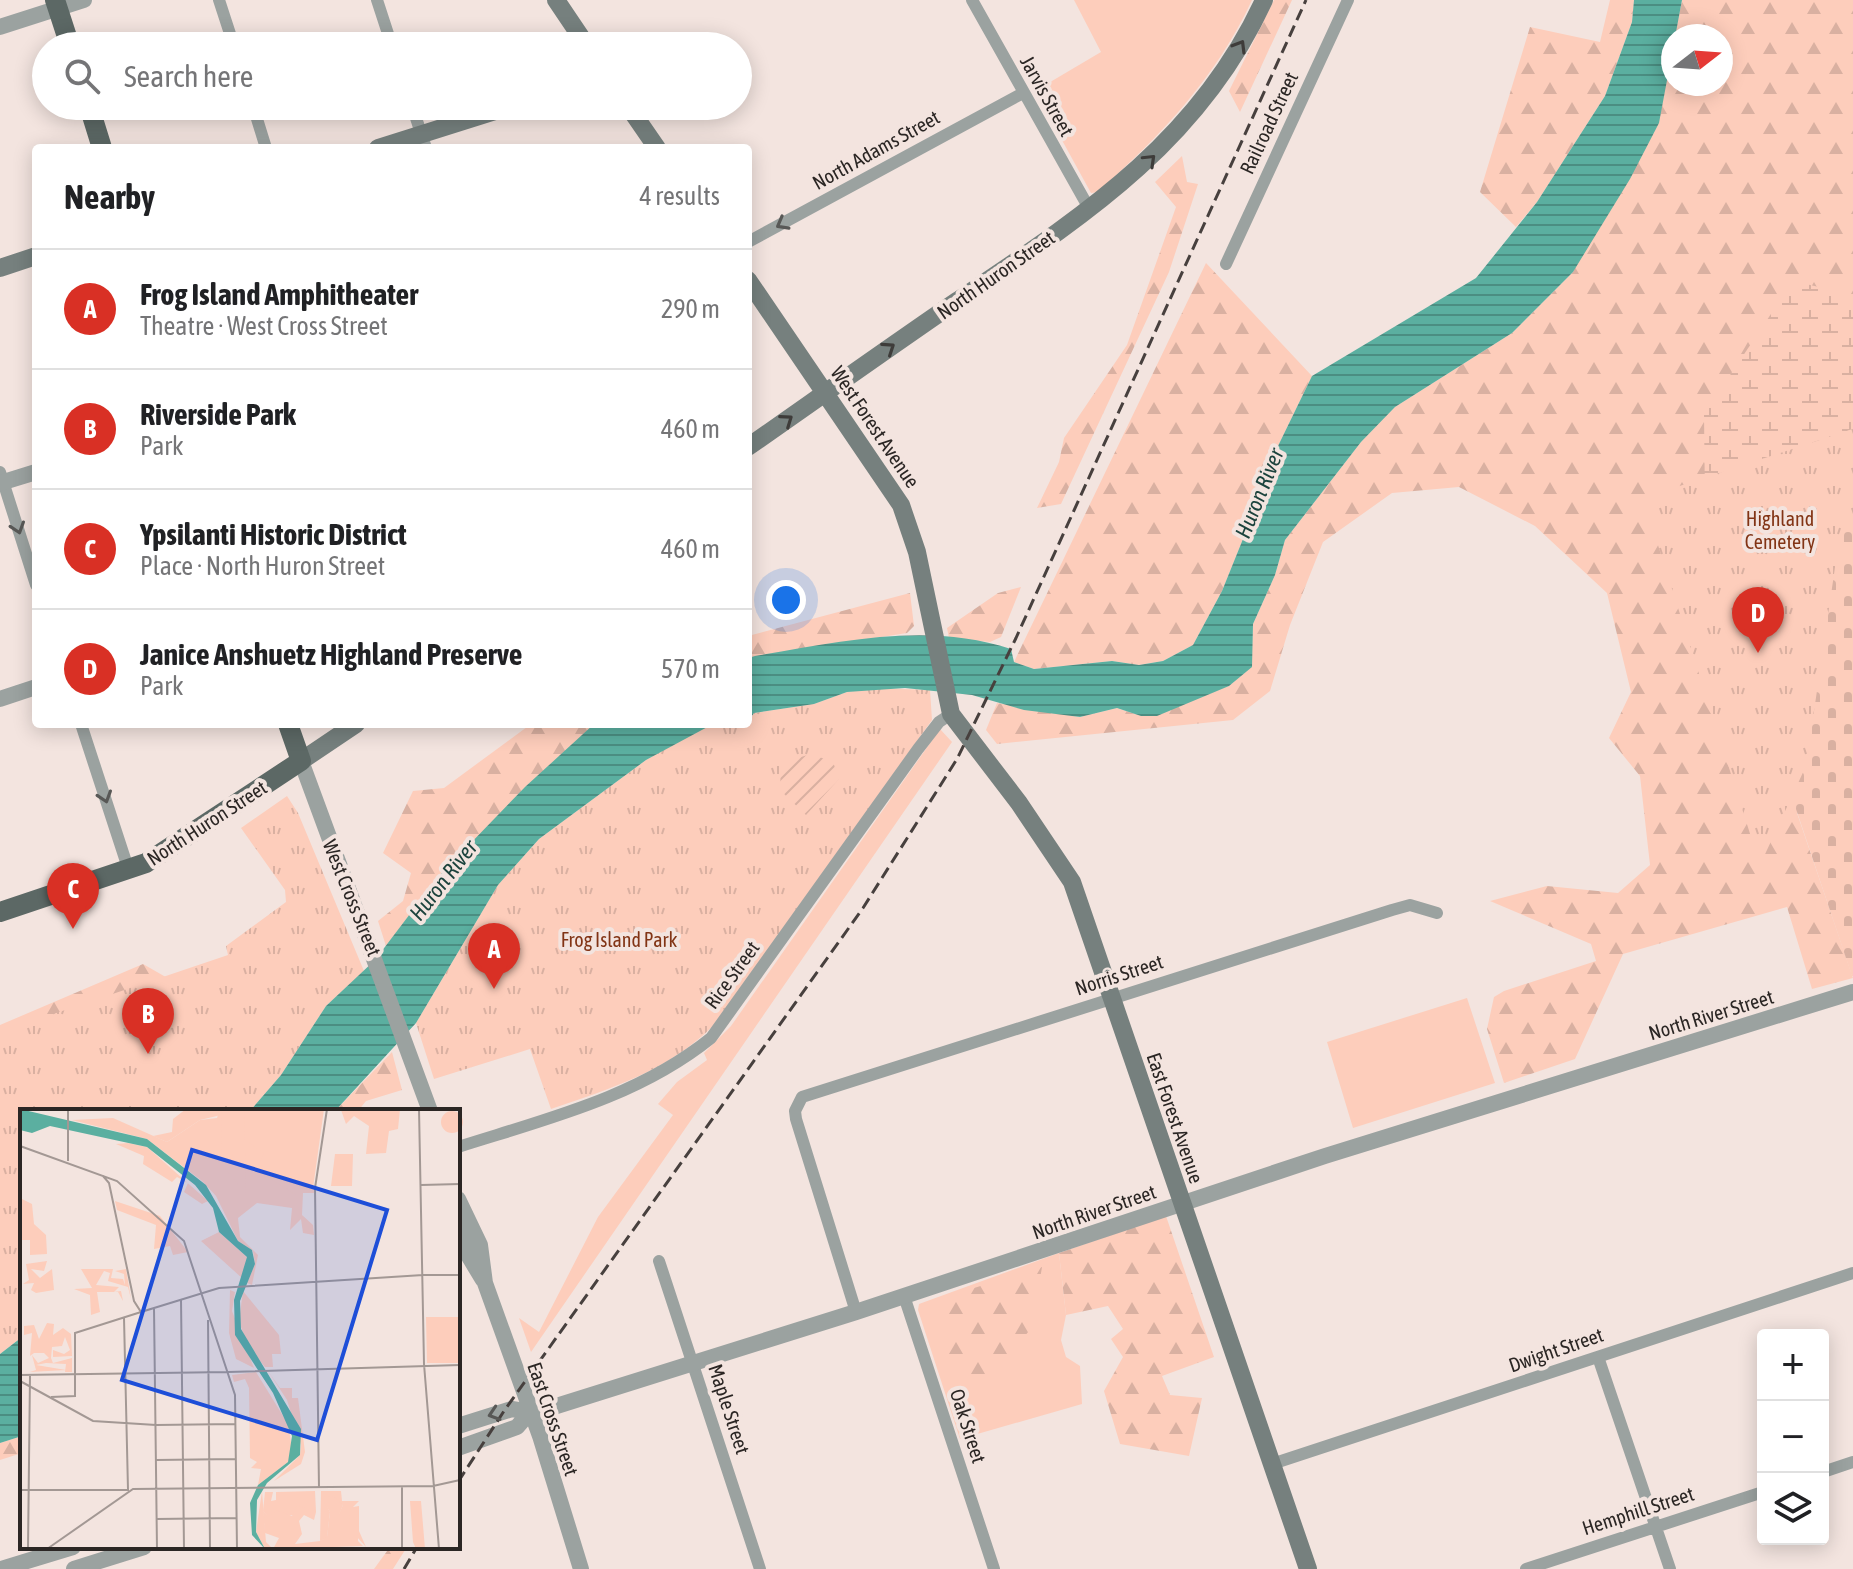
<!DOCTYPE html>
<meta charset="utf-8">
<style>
body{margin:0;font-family:"Asap Condensed",sans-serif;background:#f2f2f2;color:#202124}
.controls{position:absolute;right:24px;bottom:24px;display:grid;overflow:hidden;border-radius:8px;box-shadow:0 4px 20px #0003}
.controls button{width:72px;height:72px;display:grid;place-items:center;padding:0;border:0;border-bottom:2px solid #e0e0e0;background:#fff;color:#202124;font:40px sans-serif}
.compass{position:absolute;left:1661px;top:24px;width:72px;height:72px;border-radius:50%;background:#fff;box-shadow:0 4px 20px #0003;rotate:73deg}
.you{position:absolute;left:786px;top:600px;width:28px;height:28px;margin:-20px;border:6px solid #fff;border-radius:50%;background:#1a73e8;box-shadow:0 0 0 12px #1a73e833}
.badge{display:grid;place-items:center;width:52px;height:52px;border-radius:50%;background:#d93025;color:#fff;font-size:26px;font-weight:700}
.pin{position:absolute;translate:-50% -66px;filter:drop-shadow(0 2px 4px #0008)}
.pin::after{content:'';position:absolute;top:42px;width:28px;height:24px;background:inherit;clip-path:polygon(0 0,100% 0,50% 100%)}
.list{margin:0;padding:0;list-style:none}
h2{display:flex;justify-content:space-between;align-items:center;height:104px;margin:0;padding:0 32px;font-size:34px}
h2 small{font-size:26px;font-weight:400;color:#757577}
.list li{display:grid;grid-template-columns:52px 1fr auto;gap:24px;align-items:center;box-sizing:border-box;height:120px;padding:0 32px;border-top:2px solid #e0e0e0}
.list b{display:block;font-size:30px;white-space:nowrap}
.list p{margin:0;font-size:26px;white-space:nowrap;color:#757577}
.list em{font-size:26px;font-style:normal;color:#757577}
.icon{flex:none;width:44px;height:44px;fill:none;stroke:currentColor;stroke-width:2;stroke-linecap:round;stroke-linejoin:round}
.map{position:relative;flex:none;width:1853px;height:1569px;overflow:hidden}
.search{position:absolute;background:#fff;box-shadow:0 4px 20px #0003;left:32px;top:32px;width:720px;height:88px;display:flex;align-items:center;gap:20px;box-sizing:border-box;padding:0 28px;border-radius:44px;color:#757577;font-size:30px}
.panel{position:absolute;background:#fff;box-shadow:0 4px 20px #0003;left:32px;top:144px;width:720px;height:584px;border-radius:8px}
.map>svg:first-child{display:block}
</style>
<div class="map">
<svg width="1853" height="1569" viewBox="0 0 1853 1569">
<defs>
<pattern id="forest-firs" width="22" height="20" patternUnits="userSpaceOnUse" patternTransform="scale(2)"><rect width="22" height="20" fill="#fdcdbb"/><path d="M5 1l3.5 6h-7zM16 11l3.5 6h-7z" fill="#d9b0a1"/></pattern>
<pattern id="wetland-marsh" width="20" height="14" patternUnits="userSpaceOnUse" patternTransform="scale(2)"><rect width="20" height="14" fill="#fdcdbb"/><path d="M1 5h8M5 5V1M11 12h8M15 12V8" fill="none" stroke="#d9b0a1"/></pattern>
<pattern id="cemetery-stones" width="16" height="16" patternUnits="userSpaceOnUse" patternTransform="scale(2)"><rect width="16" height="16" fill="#fdcdbb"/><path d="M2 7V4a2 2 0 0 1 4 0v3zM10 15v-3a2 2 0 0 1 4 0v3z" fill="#d9b0a1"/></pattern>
<pattern id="park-tufts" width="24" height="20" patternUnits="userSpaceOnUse" patternTransform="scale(2)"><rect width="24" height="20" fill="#fdcdbb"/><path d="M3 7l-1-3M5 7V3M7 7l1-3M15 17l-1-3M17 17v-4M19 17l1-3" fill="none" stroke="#d9b0a1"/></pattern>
<pattern id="garden-furrows" width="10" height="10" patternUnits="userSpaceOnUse" patternTransform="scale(2)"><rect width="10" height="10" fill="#fdcdbb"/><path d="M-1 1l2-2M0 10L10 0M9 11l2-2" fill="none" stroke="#d9b0a1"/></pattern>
<pattern id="water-rules" width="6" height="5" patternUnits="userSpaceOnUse" patternTransform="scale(2)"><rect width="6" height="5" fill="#5bafa0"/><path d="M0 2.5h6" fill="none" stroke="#4b8e82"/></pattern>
</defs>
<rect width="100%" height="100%" fill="#f3e4df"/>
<!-- grass -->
<path fill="#fdcdbb" d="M1074,0H1252C1216,78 1161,135 1098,192L1091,193L1035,91L1101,52Z
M940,729L952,742L531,1352L519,1318L539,1332L598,1217L673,1115L658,1104L677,1082L707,1060L704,1053L731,1026Z
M1467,998L1495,1083L1353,1128L1327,1042Z
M1059,1253L1066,1315L1061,1340L1066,1357L1080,1366L1082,1404L960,1439L918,1310L919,1304Z"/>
<!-- forest -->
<path fill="url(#forest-firs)" d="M1274,0H1292L1240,112L1229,91Z
M1610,0H1634L1632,22L1605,96L1537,202L1516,227L1480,192L1530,27L1600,42Z
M1682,0H1853V514L1797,813L1853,978L1812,989L1787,907L1623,954L1575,1059L1504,1083L1487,1029L1494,997L1504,991L1596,961L1591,944L1490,901L1547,886L1618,893L1650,865L1640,776L1609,738L1631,692L1607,593L1535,526L1459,487L1392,493L1323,542L1290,625L1270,691L1233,720L997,744L986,730L997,703L1080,717L1117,708L1141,716L1229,686L1251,667L1253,624L1275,575L1285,540L1361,442L1395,407L1512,333L1573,272L1673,47V84H1721V36H1675Z
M1182,156L1187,182L1198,184L1169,272L1061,504L1037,508L1059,462L1064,438L1127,345L1176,207L1155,182Z
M1206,263L1312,376L1259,485L1245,534L1222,591L1193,645L1163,661L1139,665L1112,661L1034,669L1014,662Z
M1021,587L1001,637L990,642L949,638L947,628L998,593Z
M910,593L914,626L907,633L748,658V636Z
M531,724H594L438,877L386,946L378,921L403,901L411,873L383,853L413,791L444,788Z
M143,964L199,996L22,1111L0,1113V1025Z
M392,1052L402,1090L366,1101L358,1111H335Z
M1166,1216L1214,1357L1162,1376L1170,1395L1202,1398L1189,1456L1120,1444L1104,1391L1123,1357L1111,1339L1123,1329L1108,1306L1066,1315L1059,1253Z
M1042,1267L1032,1327L980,1393C941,1361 940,1345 948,1296Z
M22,1436V1453L0,1460V1443Z
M390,1547H407L393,1569H374Z"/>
<!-- wetland -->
<path fill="url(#wetland-marsh)" d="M1793,281L1853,295V505L1707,679L1704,414Z"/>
<!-- cemetery -->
<path fill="url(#cemetery-stones)" d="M1853,429V976H1852L1687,484Z"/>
<!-- park -->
<path fill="url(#park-tufts)" d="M1853,429V514L1839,540L1806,766L1760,865L1643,498Z
M873,688L930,690L932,720L712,1027C667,1071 610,1089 551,1109L530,1049L434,1079L416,1023L498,885L539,839L646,760L702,727L748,724L754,713L814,704L847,692Z
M287,796L298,813L364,971L326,1006L281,1075L250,1111H22V1337L0,1354V1032L228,955L226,946L286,902L285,890L241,828Z"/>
<!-- garden -->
<path fill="url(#garden-furrows)" d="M811,754L833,762L839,779L806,815L780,790L781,763Z"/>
<!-- water -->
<path fill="url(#water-rules)" d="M1634,0H1682L1659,123L1630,179L1573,272L1512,333L1395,407L1361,442L1285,540L1275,575L1253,624L1252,667L1229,686L1157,716H1141L1117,708L1080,717L1024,710L972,695L905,688L847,692L814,704L754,713L748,721V658L755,656C839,642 927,621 1011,649L1014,662L1034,669L1112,661L1139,665L1163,661L1193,645L1222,591L1245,534L1259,485L1312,376L1476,278L1537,202L1605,96L1632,22Z
M594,724H713L646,760L539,839L498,885L416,1023L335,1111H250L281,1075L326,1006L375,960L438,877L525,787Z
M22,1337V1436L0,1443V1354Z"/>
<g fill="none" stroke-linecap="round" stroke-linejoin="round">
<!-- minor -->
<path stroke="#9ba2a0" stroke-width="12" d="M219,0L234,46
M377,0L392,46
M972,0L1090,210
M253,106L266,148
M412,106L426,148
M748,242L1023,93
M1226,264L1348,0
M0,472L36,585
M81,724L129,871
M458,1147C546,1119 638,1097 711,1038L918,749L939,722L951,714
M659,1261L760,1569
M904,1296L994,1569
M856,1312L796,1119L795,1111L802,1097L1392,910L1410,905L1437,913
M1598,1357L1670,1569
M1272,1464L1853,1273
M1823,1472L1853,1462
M1526,1569L1763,1492"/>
<!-- tertiary -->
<path stroke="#9ba2a0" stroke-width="16" d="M0,27L84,0
M0,483L36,472
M0,699L36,687
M301,761L430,1111
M458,1199L480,1245L485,1283L540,1436L581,1569
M461,1213L465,1250L483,1280
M458,1426L512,1409L530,1412L547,1409L856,1312L1325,1156L1853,992
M458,1448L517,1427L530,1412
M1,1569L73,1547
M74,1569L144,1547"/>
<!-- secondary -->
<path stroke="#76807e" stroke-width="18" d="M556,0L587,46
M628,106L657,148
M378,148L511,106
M0,268L36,256
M748,280L901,505L917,552L951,714L1019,803L1072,882L1308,1569
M748,447C818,398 887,349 957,301C1082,217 1199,142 1264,0
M301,761L356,724"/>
<!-- primary -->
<path stroke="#5c6865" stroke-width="20" d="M55,0L70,46
M89,106L102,148
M0,912L146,863L301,761L288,724"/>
<!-- rail -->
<path stroke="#47403e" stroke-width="3" stroke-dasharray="12 6" stroke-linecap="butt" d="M458,1482L504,1411L863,908L957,759L1016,638L1306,0
M404,1569L417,1547"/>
</g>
<!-- one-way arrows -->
<defs><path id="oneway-chevron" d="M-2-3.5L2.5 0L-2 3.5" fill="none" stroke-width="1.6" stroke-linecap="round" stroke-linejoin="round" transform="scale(2)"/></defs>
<g stroke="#3e3c3a">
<use href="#oneway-chevron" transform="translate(1240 46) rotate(-59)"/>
<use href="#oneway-chevron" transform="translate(1150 160) rotate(-44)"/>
<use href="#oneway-chevron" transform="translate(889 348) rotate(-34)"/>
<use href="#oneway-chevron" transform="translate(787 420) rotate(-35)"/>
</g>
<g stroke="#585856">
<use href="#oneway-chevron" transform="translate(782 224) rotate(151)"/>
<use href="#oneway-chevron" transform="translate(18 528) rotate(72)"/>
<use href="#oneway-chevron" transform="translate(105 797) rotate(72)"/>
<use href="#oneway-chevron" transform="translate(494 1414) rotate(162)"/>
</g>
<g text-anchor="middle" stroke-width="8" stroke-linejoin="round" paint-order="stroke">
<!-- street labels -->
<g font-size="20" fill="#2b2624" stroke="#f3e4df">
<text transform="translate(1047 96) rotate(61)" y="7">Jarvis Street</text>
<text transform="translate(1269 123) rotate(-65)" y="7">Railroad Street</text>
<text transform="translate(876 150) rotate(-29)" y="7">North Adams Street</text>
<text transform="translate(996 275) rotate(-35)" y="7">North Huron Street</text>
<text transform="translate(875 427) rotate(56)" y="7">West Forest Avenue</text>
<text transform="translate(207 823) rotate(-33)" y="7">North Huron Street</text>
<text transform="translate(352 898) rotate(68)" y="7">West Cross Street</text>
<text transform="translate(732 975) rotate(-54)" y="7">Rice Street</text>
<text transform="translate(1119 975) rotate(-18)" y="7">Norris Street</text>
<text transform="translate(1711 1015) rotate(-17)" y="7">North River Street</text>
<text transform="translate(1175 1118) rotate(71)" y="7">East Forest Avenue</text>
<text transform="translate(1094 1212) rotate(-19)" y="7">North River Street</text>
<text transform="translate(1556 1350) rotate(-19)" y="7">Dwight Street</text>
<text transform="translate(729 1409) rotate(72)" y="7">Maple Street</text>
<text transform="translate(553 1419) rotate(71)" y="7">East Cross Street</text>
<text transform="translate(968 1426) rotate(72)" y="7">Oak Street</text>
<text transform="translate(1638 1511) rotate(-18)" y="7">Hemphill Street</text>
</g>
<!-- park labels -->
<g font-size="20" fill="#823415" stroke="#f3e4df">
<text x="1780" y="526">Highland<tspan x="1780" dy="23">Cemetery</tspan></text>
<text x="619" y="947">Frog Island Park</text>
</g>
<!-- water labels -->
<g font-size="22" font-style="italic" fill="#1c433d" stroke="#f3e4df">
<text transform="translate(1259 493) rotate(-68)" y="8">Huron River</text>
<text transform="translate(443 880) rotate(-52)" y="8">Huron River</text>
</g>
</g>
<!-- overview -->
<g transform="translate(20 1109)">
<rect width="440" height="440" fill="#f3e4df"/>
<path d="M166,0H200L201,6L180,11L147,33L133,27L152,23L153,10ZM95,92L140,107L168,143L153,146L150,137L134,140L136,116L97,101ZM27,152L24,162L11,160L20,169L32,160L34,181L16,184L11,181L14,174L3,175L9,171L6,155ZM61,160H93L91,169L103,170L105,176L104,165L95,162L106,160L111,190L108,178L88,172L90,164L84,162L76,176L99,178L94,183L101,182L103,192L98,183H77L80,203L71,206L70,186L54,180L72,179ZM27,214L34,215L33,226L43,219L51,225L52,247L33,248V241L44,245L50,241L45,228L42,237L32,238L31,249L33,254L52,249V263H45L46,255L26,254L16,256L46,261L10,263L16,261L12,246L18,254L29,249L24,244H14L10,247L12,224L4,226V217L14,216L19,230ZM295,382L296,403L250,409L243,402L245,383H253L251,392L256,391V383ZM301,382H321L322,392H339L333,398L339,397V422L346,438L318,407L323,396L305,393L310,403L307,429L300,432Z" fill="#fdcdbb"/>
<path d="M200,0H255L294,78V84H283L282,106L293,116L294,126L283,124L281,110L270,121L272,99L237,94L218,109L220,128L238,146L232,176L227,174L235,155L233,142L218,132L196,87L182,72L127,30L52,11L93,9L147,33L180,11L197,9ZM380,0L378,20L369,22L366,44L346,45L349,17L334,7L326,15L321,1ZM421 13a11 11 0 1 1 22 0a11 11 0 1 1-22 0ZM108,34L127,38L188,92L182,95L164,83L168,74L157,68L152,73L123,55L124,47L96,35ZM199,123L227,148L223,170L181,132ZM210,181L215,183L212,202L234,259L216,250L209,224ZM248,262L260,279H272V289H278L285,343L281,355L254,372L280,346L281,336L267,291ZM313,387L323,396L319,406H329L330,417H338V432L343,437L253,440L259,429L245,424L243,402L250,408L256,401L272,407L277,396L296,403L294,411L284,406L279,412L282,425L275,435L300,432L307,428L310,403L301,388ZM390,392H401L405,440H396L393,433Z" fill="#fdcdbb"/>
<path d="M219,34L251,85L218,76L205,59Z" fill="#fdcdbb"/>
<path d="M224,0H304L293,79L226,80ZM315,45H333L332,77H311Z" fill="#fdcdbb"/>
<path d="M201,0H224L225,31L244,44L236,61L276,86H226L225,44H202ZM0,89L12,95L14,115L26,126L27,145L10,146V131H0ZM223,182L259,226L261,245H252L253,258H245L227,236L219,212ZM406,208H440V254H407ZM236,263L268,315L272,339L268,353L238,376L241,360L231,359L237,353L230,349L229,279L225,270L214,273L212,266ZM242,382L246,433L253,440H245L236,423Z" fill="#fdcdbb"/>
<path d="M0,0L127,30L186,76L218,132L232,141L235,155L220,192L221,220L281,320L280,346L247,374L237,391L236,423L245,440L232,426L230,394L238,376L268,353L272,327L253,284L215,226L214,191L227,148L199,123L193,99L175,76L127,38L30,17L12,24L0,21Z" fill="#5bafa0"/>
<path fill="none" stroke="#a39894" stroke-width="2" d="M399,0L404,255L419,440M0,37L97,72L164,132L215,286L217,440M48,52V0M83,67L89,74L114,192L121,203L199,179L403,166M401,76L440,75M403,166H440M161,190L164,440M134,199L137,440M188,211L190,440M208,263L440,256M0,266L208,263M0,272L73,312L136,316M31,288L55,287V224L121,203M136,316L215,315M136,351L216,350M382,378V440M299,379L295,79L307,0M0,381H108L104,209M136,410L217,409M8,440L10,266M27,440L113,380L413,377L440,371"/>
<path fill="#1d4ed8" fill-opacity="0.15" stroke="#1d4ed8" stroke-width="4" d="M172,41L367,101L297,331L102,271Z"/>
<rect width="440" height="440" fill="none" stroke="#2b2624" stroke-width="4"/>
</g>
</svg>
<div class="controls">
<button>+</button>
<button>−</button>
<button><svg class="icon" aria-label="layers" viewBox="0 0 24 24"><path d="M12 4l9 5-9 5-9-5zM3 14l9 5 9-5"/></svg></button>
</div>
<svg class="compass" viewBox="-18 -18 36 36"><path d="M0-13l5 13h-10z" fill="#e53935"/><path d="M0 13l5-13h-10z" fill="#757577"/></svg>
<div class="you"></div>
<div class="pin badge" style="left:494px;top:989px">A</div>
<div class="pin badge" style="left:148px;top:1054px">B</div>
<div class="pin badge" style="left:73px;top:929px">C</div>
<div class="pin badge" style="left:1758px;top:653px">D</div>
<div class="search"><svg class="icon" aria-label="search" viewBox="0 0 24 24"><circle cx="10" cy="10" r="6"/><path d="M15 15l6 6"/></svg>Search here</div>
<section class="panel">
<h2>Nearby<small>4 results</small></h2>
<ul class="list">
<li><span class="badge">A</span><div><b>Frog Island Amphitheater</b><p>Theatre · West Cross Street</p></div><em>290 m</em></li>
<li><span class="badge">B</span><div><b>Riverside Park</b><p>Park</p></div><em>460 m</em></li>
<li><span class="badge">C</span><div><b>Ypsilanti Historic District</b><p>Place · North Huron Street</p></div><em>460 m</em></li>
<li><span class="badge">D</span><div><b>Janice Anshuetz Highland Preserve</b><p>Park</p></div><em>570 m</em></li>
</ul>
</section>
</div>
